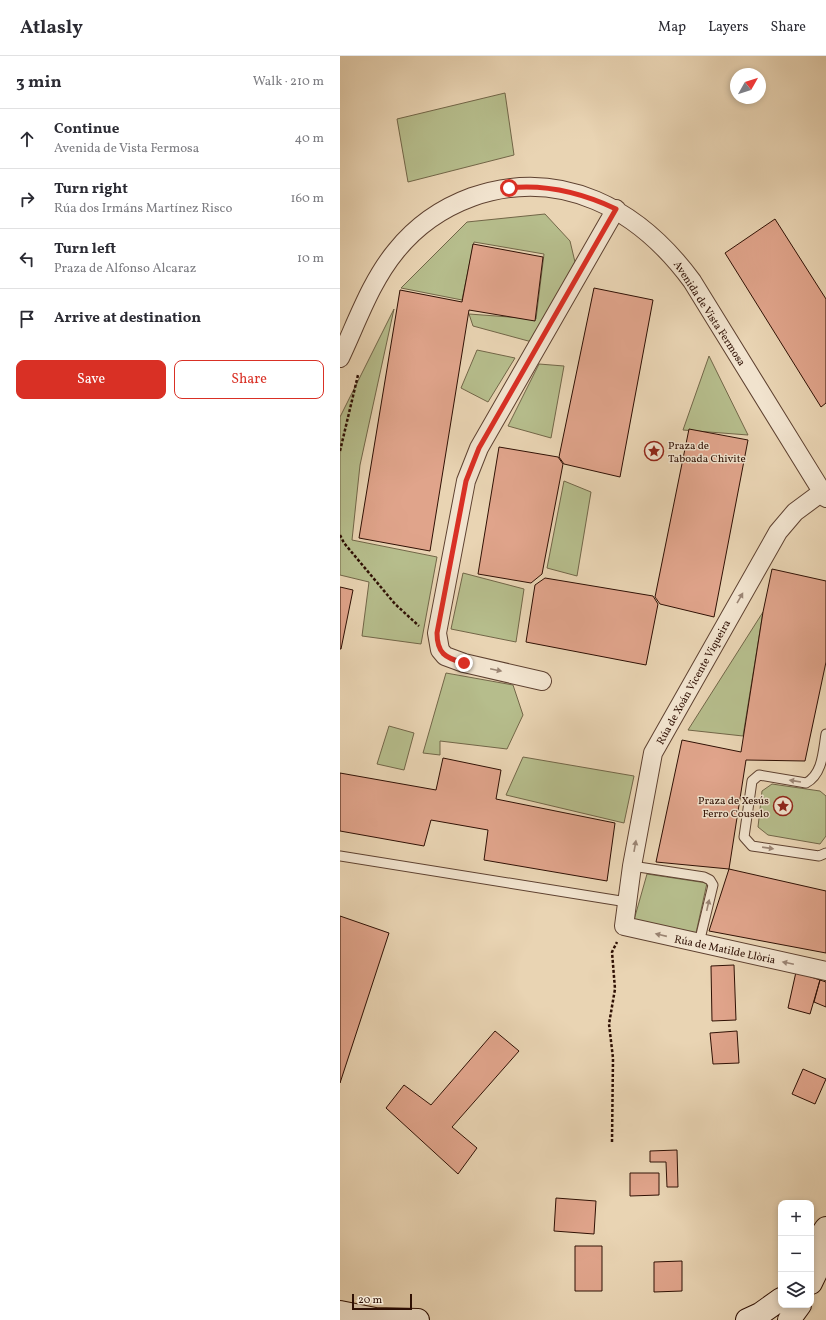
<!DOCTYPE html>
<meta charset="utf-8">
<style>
body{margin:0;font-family:Vollkorn,serif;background:#f7f7f7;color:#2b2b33}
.controls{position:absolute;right:12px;bottom:12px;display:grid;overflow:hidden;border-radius:8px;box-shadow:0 2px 6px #0003}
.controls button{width:36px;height:36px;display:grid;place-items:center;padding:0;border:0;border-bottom:1px solid #e1e1e2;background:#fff;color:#2b2b33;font:20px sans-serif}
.compass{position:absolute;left:390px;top:12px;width:36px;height:36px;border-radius:50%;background:#fff;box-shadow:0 2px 6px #0003;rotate:51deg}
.scale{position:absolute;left:12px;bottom:10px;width:60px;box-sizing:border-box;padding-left:4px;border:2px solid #2f1004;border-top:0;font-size:11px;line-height:14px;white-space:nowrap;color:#2f1004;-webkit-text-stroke:3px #f1e3ce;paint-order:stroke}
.stop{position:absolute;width:12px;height:12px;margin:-9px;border:3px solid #d93025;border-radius:50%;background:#fff}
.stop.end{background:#d93025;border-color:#fff;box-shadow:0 1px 4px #0008}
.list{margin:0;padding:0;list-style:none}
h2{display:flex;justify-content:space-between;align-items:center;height:52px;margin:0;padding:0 16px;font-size:17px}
h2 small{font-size:13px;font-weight:400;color:#7c7c81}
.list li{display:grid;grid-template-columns:26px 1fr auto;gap:12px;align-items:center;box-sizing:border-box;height:60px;padding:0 16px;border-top:1px solid #e1e1e2}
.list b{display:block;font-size:15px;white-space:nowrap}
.list p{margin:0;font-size:13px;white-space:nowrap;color:#7c7c81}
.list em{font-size:13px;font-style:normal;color:#7c7c81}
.actions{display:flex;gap:8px;padding:12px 16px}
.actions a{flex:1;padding:9px 0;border:1px solid #d93025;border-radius:8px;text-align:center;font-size:14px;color:#d93025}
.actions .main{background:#d93025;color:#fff}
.icon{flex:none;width:22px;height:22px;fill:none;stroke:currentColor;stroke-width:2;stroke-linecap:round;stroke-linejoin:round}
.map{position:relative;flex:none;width:486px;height:1264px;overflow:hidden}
header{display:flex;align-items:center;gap:24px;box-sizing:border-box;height:56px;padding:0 20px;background:#fff;border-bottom:1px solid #e1e1e2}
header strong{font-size:19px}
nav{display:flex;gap:22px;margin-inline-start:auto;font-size:14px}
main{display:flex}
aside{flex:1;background:#fff}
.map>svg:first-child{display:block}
</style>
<header>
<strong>Atlasly</strong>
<nav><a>Map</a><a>Layers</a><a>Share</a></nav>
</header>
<main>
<aside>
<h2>3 min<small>Walk · 210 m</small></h2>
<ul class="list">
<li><svg class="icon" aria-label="ahead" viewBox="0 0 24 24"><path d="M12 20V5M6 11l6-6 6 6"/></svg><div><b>Continue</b><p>Avenida de Vista Fermosa</p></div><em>40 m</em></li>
<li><svg class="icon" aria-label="right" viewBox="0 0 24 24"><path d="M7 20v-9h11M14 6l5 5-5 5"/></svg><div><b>Turn right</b><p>Rúa dos Irmáns Martínez Risco</p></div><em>160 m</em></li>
<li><svg class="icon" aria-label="left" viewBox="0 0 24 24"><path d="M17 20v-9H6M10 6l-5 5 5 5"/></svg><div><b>Turn left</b><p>Praza de Alfonso Alcaraz</p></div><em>10 m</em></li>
<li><svg class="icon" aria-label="arrive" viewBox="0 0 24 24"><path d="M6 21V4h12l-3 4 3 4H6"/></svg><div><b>Arrive at destination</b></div></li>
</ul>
<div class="actions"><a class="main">Save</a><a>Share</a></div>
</aside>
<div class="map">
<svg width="486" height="1264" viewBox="0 0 486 1264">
<rect width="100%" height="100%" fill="#e9d4b3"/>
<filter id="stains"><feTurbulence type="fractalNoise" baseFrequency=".005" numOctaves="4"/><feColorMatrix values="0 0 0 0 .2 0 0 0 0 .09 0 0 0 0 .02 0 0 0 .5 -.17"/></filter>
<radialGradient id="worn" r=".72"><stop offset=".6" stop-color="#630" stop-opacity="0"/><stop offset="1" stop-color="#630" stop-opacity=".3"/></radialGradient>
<!-- green -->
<path fill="#b6bd8c" stroke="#726648" d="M165,37L174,99L68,126L57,63Z
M205,158L230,185L235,206L192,286L133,270L129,258L196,263L204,198L134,186L122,244L61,232L127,166Z
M54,253L20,409L12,484L97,501L81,588L22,580L29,526L0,519V361Z
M137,294L175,302L148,346L121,332Z
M369,300L408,379L343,374Z
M199,308L224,310L211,382L168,370Z
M224,425L251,436L237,520L207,512Z
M123,517L184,533L176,586L111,573Z
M423,556L403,680L348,674Z
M106,617L173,629L183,659L167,693L100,685V699L83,697Z
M49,670L74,677L64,714L37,708Z
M183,701L294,720L284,767L166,739Z
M432,728L480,735L486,740V780L480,788L428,779L418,771L422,735Z
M307,818L367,827L356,877L294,864Z"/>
<!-- building -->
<path fill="#e0a48b" stroke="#2f1004" d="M435,163L486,243V347L481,351L385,197Z
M133,188L203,201L195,265L129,254L90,495L19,482L60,234L122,246Z
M254,232L313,244L280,421L224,408L219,401Z
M349,373L408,384L374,561L320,548L315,541Z
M159,391L218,401L223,408L202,518L191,527L138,518Z
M432,513L486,525V606L465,705L406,704L389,813L316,806L342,684L401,696L423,556Z
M205,522L313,540L318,548L306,609L186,586L195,529Z
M0,531L13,534L1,593H0Z
M103,702L161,714L156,743L275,767L267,825L144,804L148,774L91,764L84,790L0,775V717L96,734Z
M389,813L486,835V897L369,875Z
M0,860L49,877L0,1027Z
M394,909L396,964L372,965L371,910Z
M456,916L480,924L470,958L448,952Z
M480,924L486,926V951L474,946Z
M155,975L179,995L112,1071L137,1092L118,1118L46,1052L64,1029L91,1049Z
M397,975L399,1007L373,1008L370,977Z
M463,1013L486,1023L475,1048L452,1038Z
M337,1094L338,1131H327L326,1106H310V1095Z
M290,1117H319V1139L290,1140Z
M216,1142L256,1145L254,1178L214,1175Z
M235,1190H262V1235H235Z
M342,1205V1235L314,1236V1206Z"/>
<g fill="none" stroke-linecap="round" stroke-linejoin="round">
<!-- lane casing -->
<g stroke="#5e4130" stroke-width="11">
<path id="lane" d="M486,678C483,695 483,718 466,727L419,719L412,725L404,781L412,790L479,800L486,797
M0,800L287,846
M292,810L364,821L370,824L373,829L359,887"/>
</g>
<!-- street casing -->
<g stroke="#5e4130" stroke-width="20">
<path id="street" d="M0,302C17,266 31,225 56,195C76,170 102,152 132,141C221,110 299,153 352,225L486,442
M482,436L455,456L438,476L313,697L292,810L284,870L486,915
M202,625L124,607L105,600L100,594L97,577L126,425L139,392L276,153"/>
</g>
<!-- secondary casing -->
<g stroke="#2f1004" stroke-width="24">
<path id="secondary" d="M471,1194L486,1172
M471,1227L486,1196
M0,1256L35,1263L78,1264
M407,1264L420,1258L441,1243
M449,1264L460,1249"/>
</g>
<!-- path -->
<path stroke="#2f1004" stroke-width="2.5" stroke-dasharray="3 2" stroke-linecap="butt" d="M0,395L18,319
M0,479L4,487L55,548L79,570
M272,1086L273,1002L269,968L275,933L272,896L277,886"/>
<!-- lane -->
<use href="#lane" stroke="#f1e3ce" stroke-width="9"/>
<!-- street -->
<use href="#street" stroke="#f1e3ce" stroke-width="18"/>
<!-- secondary -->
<use href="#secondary" stroke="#f1e3ce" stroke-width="22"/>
</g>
<!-- one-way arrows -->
<defs><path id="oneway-solid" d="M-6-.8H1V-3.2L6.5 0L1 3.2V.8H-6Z"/></defs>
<g fill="#9a8473">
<use href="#oneway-solid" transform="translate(400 542) rotate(-60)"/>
<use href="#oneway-solid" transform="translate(156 614) rotate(12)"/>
<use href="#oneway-solid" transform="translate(455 725) rotate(-171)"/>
<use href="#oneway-solid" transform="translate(295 790) rotate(-80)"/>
<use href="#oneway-solid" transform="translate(428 792) rotate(8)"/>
<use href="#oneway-solid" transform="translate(368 849) rotate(-77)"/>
<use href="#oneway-solid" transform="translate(321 879) rotate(-167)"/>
<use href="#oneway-solid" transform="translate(448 907) rotate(-168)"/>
</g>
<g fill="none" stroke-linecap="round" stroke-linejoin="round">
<!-- route -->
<path stroke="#d93025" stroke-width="5" d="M124,607C105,602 97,597 97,577L126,425L139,392L276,153C242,137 207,128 169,132"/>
</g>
<!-- icons -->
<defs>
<g id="sight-ring" transform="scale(1)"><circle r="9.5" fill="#f1e3ce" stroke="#8f2418" stroke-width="1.5"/><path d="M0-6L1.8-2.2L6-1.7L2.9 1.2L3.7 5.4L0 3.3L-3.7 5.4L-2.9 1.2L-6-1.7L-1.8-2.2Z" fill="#8f2418"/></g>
</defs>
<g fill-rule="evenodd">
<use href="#sight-ring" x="314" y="395"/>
<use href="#sight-ring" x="443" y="750"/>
</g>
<g text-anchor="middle" stroke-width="3" stroke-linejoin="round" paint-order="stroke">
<!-- street labels -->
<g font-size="11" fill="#2f1004" stroke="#f1e3ce">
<text transform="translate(370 257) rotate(57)" y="4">Avenida de Vista Fermosa</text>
<text transform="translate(353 626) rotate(-61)" y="4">Rúa de Xoán Vicente Viqueira</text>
<text transform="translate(385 893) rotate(12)" y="4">Rúa de Matilde Llòria</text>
</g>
<!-- poi labels -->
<g font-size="11" fill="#2f1004" stroke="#f1e3ce" text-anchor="start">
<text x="328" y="393">Praza de<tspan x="328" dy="13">Taboada Chivite</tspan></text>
<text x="429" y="748" text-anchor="end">Praza de Xesús<tspan x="429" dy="13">Ferro Couselo</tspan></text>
</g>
</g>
<rect width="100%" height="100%" filter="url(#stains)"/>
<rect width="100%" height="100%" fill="url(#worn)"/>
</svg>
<div class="controls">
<button>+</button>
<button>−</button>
<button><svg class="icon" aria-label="layers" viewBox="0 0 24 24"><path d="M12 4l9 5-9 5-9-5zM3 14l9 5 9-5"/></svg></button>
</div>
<svg class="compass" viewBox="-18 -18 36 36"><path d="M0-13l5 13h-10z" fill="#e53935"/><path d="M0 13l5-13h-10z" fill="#7c7c81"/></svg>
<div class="scale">20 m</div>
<div class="stop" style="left:169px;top:132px"></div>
<div class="stop end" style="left:124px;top:607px"></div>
</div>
</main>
